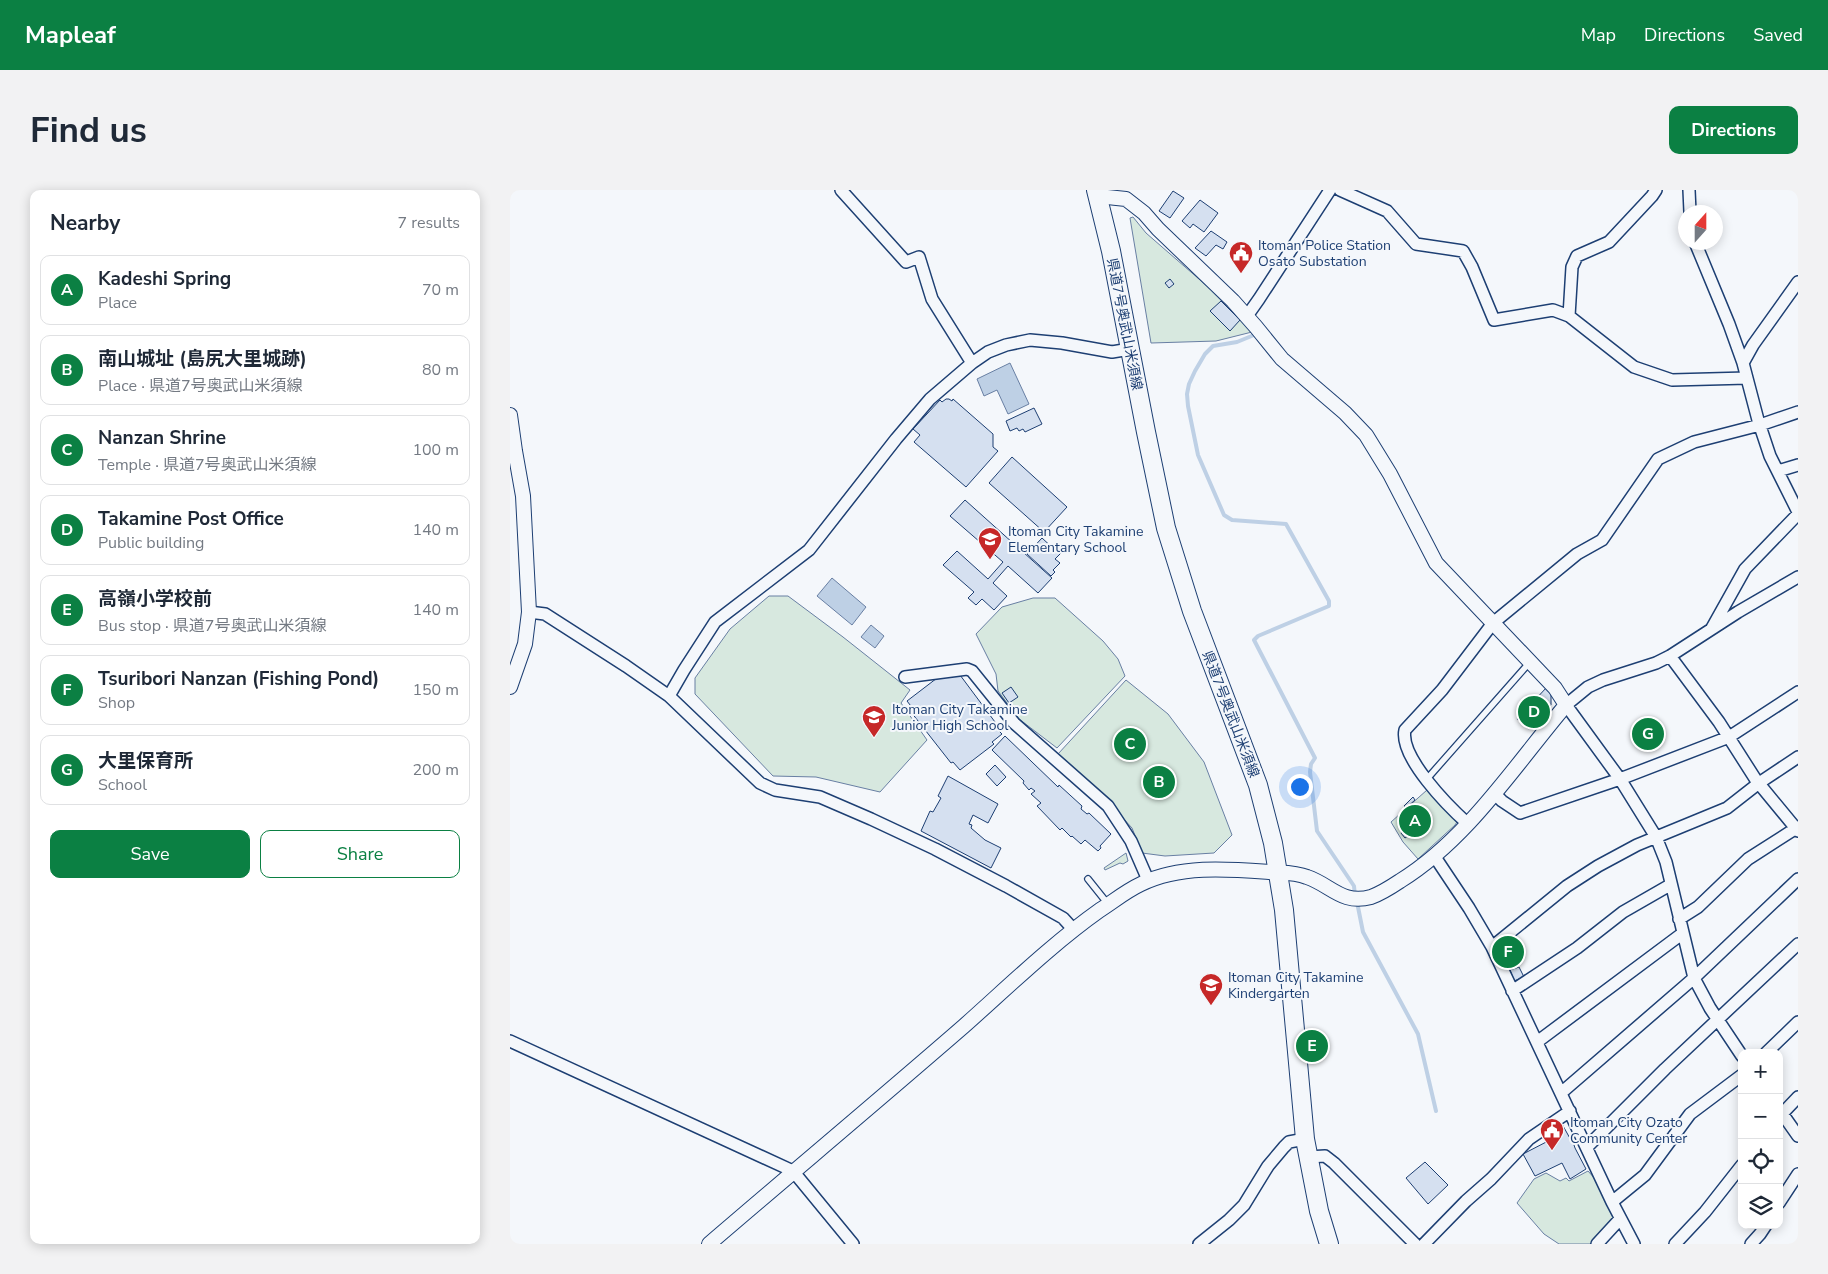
<!DOCTYPE html>
<meta charset="utf-8">
<style>
body{margin:0;font-family:"Nunito Sans","Noto Sans JP",sans-serif;background:#f2f2f3;color:#1f2937}
.controls{position:absolute;right:15px;bottom:15px;display:grid;overflow:hidden;border-radius:10px;box-shadow:0 2px 12px #0003}
.controls button{width:45px;height:45px;display:grid;place-items:center;padding:0;border:0;border-bottom:1px solid #e0e1e3;background:#fff;color:#1f2937;font:25px sans-serif}
.compass{position:absolute;left:1168px;top:15px;width:45px;height:45px;border-radius:50%;background:#fff;box-shadow:0 2px 12px #0003;rotate:21deg}
.you{position:absolute;left:789px;top:596px;width:18px;height:18px;margin:-12px;border:4px solid #fff;border-radius:50%;background:#1a73e8;box-shadow:0 0 0 8px #1a73e833}
.badge{display:grid;place-items:center;width:32px;height:32px;border-radius:50%;background:#0b8043;color:#fff;font-size:16px;font-weight:700}
.pin{position:absolute;translate:-50% -50%;border:2px solid #fff;box-shadow:0 1px 5px #0006}
.list{margin:0;padding:0;list-style:none}
h2{display:flex;justify-content:space-between;align-items:center;height:65px;margin:0;padding:0 20px;font-size:21px}
h2 small{font-size:16px;font-weight:400;color:#747a83}
.list li{display:grid;grid-template-columns:32px 1fr auto;gap:15px;align-items:center;box-sizing:border-box;height:70px;margin:0 10px 10px;padding:0 10px;border:1px solid #e0e1e3;border-radius:10px}
.list b{display:block;font-size:19px;white-space:nowrap}
.list p{margin:0;font-size:16px;white-space:nowrap;color:#747a83}
.list em{font-size:16px;font-style:normal;color:#747a83}
.actions{display:flex;gap:10px;padding:15px 20px}
.actions a{flex:1;padding:11px 0;border:1px solid #0b8043;border-radius:10px;text-align:center;font-size:18px;color:#0b8043}
.actions .main{background:#0b8043;color:#fff}
.icon{flex:none;width:28px;height:28px;fill:none;stroke:currentColor;stroke-width:2;stroke-linecap:round;stroke-linejoin:round}
.map{position:relative;flex:none;width:1288px;height:1054px;overflow:hidden;border-radius:10px}
header{display:flex;align-items:center;gap:30px;box-sizing:border-box;height:70px;padding:0 25px;background:#0b8043;color:#fff}
header strong{font-size:24px}
nav{display:flex;gap:28px;margin-inline-start:auto;font-size:18px}
.intro{display:flex;align-items:center;justify-content:space-between;box-sizing:border-box;height:120px;padding:0 30px}
h1{margin:0;font-size:35px}
.button{padding:12px 22px;border-radius:10px;background:#0b8043;color:#fff;font-size:18px;font-weight:700}
main{display:flex;gap:30px;padding:0 30px}
aside{flex:1;background:#fff;border-radius:10px;box-shadow:0 2px 12px #0003}
.map>svg:first-child{display:block}
</style>
<header>
<strong>Mapleaf</strong>
<nav><a>Map</a><a>Directions</a><a>Saved</a></nav>
</header>
<div class="intro"><h1>Find us</h1><a class="button">Directions</a></div>
<main>
<aside>
<h2>Nearby<small>7 results</small></h2>
<ul class="list">
<li><span class="badge">A</span><div><b>Kadeshi Spring</b><p>Place</p></div><em>70 m</em></li>
<li><span class="badge">B</span><div><b>南山城址 (島尻大里城跡)</b><p>Place · 県道7号奥武山米須線</p></div><em>80 m</em></li>
<li><span class="badge">C</span><div><b>Nanzan Shrine</b><p>Temple · 県道7号奥武山米須線</p></div><em>100 m</em></li>
<li><span class="badge">D</span><div><b>Takamine Post Office</b><p>Public building</p></div><em>140 m</em></li>
<li><span class="badge">E</span><div><b>高嶺小学校前</b><p>Bus stop · 県道7号奥武山米須線</p></div><em>140 m</em></li>
<li><span class="badge">F</span><div><b>Tsuribori Nanzan (Fishing Pond)</b><p>Shop</p></div><em>150 m</em></li>
<li><span class="badge">G</span><div><b>大里保育所</b><p>School</p></div><em>200 m</em></li>
</ul>
<div class="actions"><a class="main">Save</a><a>Share</a></div>
</aside>
<div class="map">
<svg width="1288" height="1054" viewBox="0 0 1288 1054">
<rect width="100%" height="100%" fill="#f4f7fb"/>
<!-- green -->
<path fill="#d7e8df" stroke="#687fa3" d="M623,27L636,43L697,96L742,142L706,151L641,153L620,28Z
M259,406H278L333,447L400,500L391,513L417,550L370,602L306,587L263,586L185,504V488L220,439Z
M523,408H545L593,451L608,469L615,486L547,558L509,529L488,501L486,484L466,444L492,417Z
M616,490L658,524L694,572L722,645L704,663L655,666L632,663L622,638L589,602L548,564Z
M917,600L947,632L945,635L908,669L893,652L881,632Z
M616,663L618,671L613,674L610,673L595,680L594,678Z
M1078,981L1086,990L1105,1029L1080,1054H1049L1034,1044L1007,1013L1024,989L1036,983L1050,991L1056,988L1059,991Z"/>
<!-- water -->
<path fill="#bed0e5" stroke="#687fa3" d="M500,173L519,214L498,224L487,200L474,206L467,189Z
M322,388L356,417L342,435L307,406Z
M361,435L374,446L365,458L351,447Z"/>
<g fill="none" stroke-linecap="round" stroke-linejoin="round">
<!-- stream -->
<path stroke="#bed0e5" stroke-width="4" d="M744,145L727,152L703,156L695,164L685,181L679,194L677,204L678,216L688,265L714,325L722,330L776,334L819,411V416L748,446L744,450L805,568L801,574L800,582L807,641L844,696L845,706
M847,712L853,742L908,844L926,921"/>
</g>
<!-- building -->
<path fill="#d5e0f0" stroke="#1d3f73" d="M663,1L674,8L660,28L649,21Z
M690,10L708,23L694,42L683,34L680,38L672,31Z
M701,41L717,52L713,59L706,55L696,66L685,58Z
M660,89L664,94L659,98L655,93Z
M711,111L730,130L720,141L700,121Z
M436,209H439L442,211L443,209L483,244V257L488,261L456,297L404,252L410,245L403,239L430,210L432,212Z
M524,218L532,234L515,242L513,239L509,241L507,238L500,241L496,231Z
M502,267L557,317L534,342L479,293Z
M455,310L542,388L528,403L498,376L483,393L497,406L484,420L472,409L466,415L458,408L464,402L433,375L447,361L478,389L493,372L440,326Z
M532,348L545,360L546,358L551,363L545,369L550,373L543,380L545,382L541,386L517,364Z
M431,485L434,489L438,485H450L488,536L486,538L492,544L482,552L484,554L450,580L443,572L441,573L401,522L404,520L397,511Z
M501,497L508,507L499,513L492,503Z
M1037,497L1041,503V515L1019,539L1007,529Z
M495,546L548,597L549,595L572,616L571,619L577,624L579,623L601,644L590,656L591,658L588,661L575,650L571,654L562,646L561,647L552,638L550,640L527,616L531,613L521,604L525,601L521,598L519,600L513,593L514,591L482,560Z
M618,546L628,553L623,562L612,556Z
M485,575L496,587L487,596L476,584Z
M438,586L488,614L478,633L463,625L459,634L462,635L461,638L475,650L491,658L481,678L411,641L420,621L423,622L431,608L428,606Z
M903,607L905,610L896,618L894,616Z
M900,636L904,641L895,648L891,643Z
M1004,745L1008,754L1002,758L1005,766L995,771L990,758Z
M1009,777L1014,787L1004,791L1000,780Z
M1052,934L1062,952H1063L1065,958L1076,979L1060,989L1052,973L1025,986L1013,964L1044,948L1042,940Z
M915,972L938,995L918,1014L896,988Z"/>
<g fill="none" stroke-linecap="round" stroke-linejoin="round">
<!-- service casing -->
<g stroke="#1d3f73" stroke-width="8">
<path id="service" d="M916,590L1020,472
M578,689L598,714"/>
</g>
<!-- minor casing -->
<g stroke="#1d3f73" stroke-width="14">
<path id="minor" d="M331,0L396,72L409,67L422,109L462,173
M830,0L877,21L906,54L953,61L962,77L984,130L1043,120L1059,126
M1146,0L1142,6L1099,52L1067,66L1062,77L1059,126L1124,177L1162,190L1237,188
M1179,0L1180,22
M1185,52L1219,134L1233,173L1248,230L1260,266L1288,322
M737,126L749,109L820,0
M1233,173L1243,155L1288,92
M1268,281L1288,275
M19,422L35,424L116,476L159,506L250,593L265,600L310,607L361,629L425,659L496,696L553,728L563,739
M1202,438L1235,379L1288,324
M1160,466L1209,532L1246,590L1288,641
M395,487L457,479L462,481L504,533L598,616L621,651L638,690
M159,506L174,480L205,432L299,360L386,249L420,209L462,173L478,162L496,155L520,150L552,153L602,162L620,159
M984,603L992,611L1010,623L1110,589L1219,547L1288,502
M958,634C939,617 889,567 895,540L932,500L983,433L1067,364L1092,350L1148,269L1184,252L1250,235L1288,222
M925,667L959,718L982,757L1102,1012L1124,1054
M1169,729L1188,717L1238,669L1288,637
M982,757L1057,696L1088,676L1127,655L1217,618L1249,593L1288,567
M1002,801L1067,758L1113,722L1160,695
M0,851L283,981L343,1054
M1027,852L1173,743
M1256,863L1288,832
M1232,866L1200,818L1184,788L1156,672L1146,647L1110,589L1056,515L1078,497L1093,490L1146,473L1160,466L1228,422L1288,387
M1051,903L1184,788L1288,689
M1269,919L1288,946
M1269,927L1288,907
M1077,957L1155,879L1288,754
M798,967L815,966L824,973L905,1054
M1102,1012L1135,985L1180,924L1232,885
M1269,1013L1288,984
M689,1054L719,1030L734,1015L758,976L774,957L779,952L795,949
M914,1054L956,1011L981,989L1019,949L1060,921
M1087,1054L1110,1029
M1165,1054L1195,1022L1232,975
M1241,1054L1250,1044L1256,1035"/>
</g>
<!-- tertiary casing -->
<g stroke="#1d3f73" stroke-width="16">
<path id="tertiary" d="M0,225L5,261L13,306L19,422L15,454L0,497
M199,1054C284,981 370,909 454,836C499,796 542,754 590,720C604,711 616,701 631,694C670,675 718,679 759,682C772,683 785,682 797,687C821,695 832,715 861,707C872,703 881,697 890,691C958,649 1005,575 1056,515L1045,498L926,373L880,284L856,245L835,223L772,169L746,137L723,111L648,39L634,23L616,9L588,6"/>
</g>
<!-- primary casing -->
<g stroke="#1d3f73" stroke-width="20">
<path id="primary" d="M586,0L601,61L636,242L656,338L682,421L748,595L763,653L774,720L795,949L809,1021L819,1054"/>
</g>
<!-- service -->
<use href="#service" stroke="#f4f7fb" stroke-width="5.5"/>
<!-- minor -->
<use href="#minor" stroke="#f4f7fb" stroke-width="11"/>
<!-- tertiary -->
<use href="#tertiary" stroke="#f4f7fb" stroke-width="14"/>
<!-- primary -->
<use href="#primary" stroke="#f4f7fb" stroke-width="18"/>
</g>
<!-- icons -->
<defs>
<g id="civic-pin" transform="scale(1.25)"><path d="M0 17L-7.5 6A9.5 9.5 0 1 1 7.5 6Z" fill="#c62828" stroke="#f4f7fb"/><path d="M-.6-6.5H3V-4.5H.6V-3L4-1V1h2V6H-6V1h2V-1L-.6-3ZM-1.2 2.5V6h2.4V2.5Z" fill="#fff"/></g>
<g id="school-pin" transform="scale(1.25)"><path d="M0 17L-7.5 6A9.5 9.5 0 1 1 7.5 6Z" fill="#c62828" stroke="#f4f7fb"/><path d="M0-5L7-2L0 1L-7-2ZM-4 1L0 2.5L4 1V4Q0 6-4 4Z" fill="#fff"/></g>
</defs>
<g fill-rule="evenodd">
<use href="#civic-pin" x="731" y="63"/>
<use href="#school-pin" x="480" y="349"/>
<use href="#school-pin" x="364" y="527"/>
<use href="#school-pin" x="701" y="795"/>
<use href="#civic-pin" x="1042" y="940"/>
</g>
<g text-anchor="middle" stroke-width="4" stroke-linejoin="round" paint-order="stroke">
<!-- poi labels -->
<g font-size="14" fill="#1d3f73" stroke="#f4f7fb" text-anchor="start">
<text x="748" y="60">Itoman Police Station<tspan x="748" dy="16">Osato Substation</tspan></text>
<text x="498" y="346">Itoman City Takamine<tspan x="498" dy="16">Elementary School</tspan></text>
<text x="382" y="524">Itoman City Takamine<tspan x="382" dy="16">Junior High School</tspan></text>
<text x="718" y="792">Itoman City Takamine<tspan x="718" dy="16">Kindergarten</tspan></text>
<text x="1060" y="937">Itoman City Ozato<tspan x="1060" dy="16">Community Center</tspan></text>
</g>
<!-- street labels -->
<g font-size="14" fill="#1d3f73" stroke="#f4f7fb">
<text transform="translate(615 134) rotate(79)" y="5">県道7号奥武山米須線</text>
<text transform="translate(721 524) rotate(69)" y="5">県道7号奥武山米須線</text>
</g>
</g>
</svg>
<div class="controls">
<button>+</button>
<button>−</button>
<button><svg class="icon" aria-label="locate" viewBox="0 0 24 24"><circle cx="12" cy="12" r="6"/><path d="M12 2v4M12 18v4M2 12h4M18 12h4"/></svg></button>
<button><svg class="icon" aria-label="layers" viewBox="0 0 24 24"><path d="M12 4l9 5-9 5-9-5zM3 14l9 5 9-5"/></svg></button>
</div>
<svg class="compass" viewBox="-18 -18 36 36"><path d="M0-13l5 13h-10z" fill="#e53935"/><path d="M0 13l5-13h-10z" fill="#747a83"/></svg>
<div class="you"></div>
<div class="pin badge" style="left:905px;top:631px">A</div>
<div class="pin badge" style="left:649px;top:592px">B</div>
<div class="pin badge" style="left:620px;top:554px">C</div>
<div class="pin badge" style="left:1024px;top:522px">D</div>
<div class="pin badge" style="left:802px;top:856px">E</div>
<div class="pin badge" style="left:998px;top:762px">F</div>
<div class="pin badge" style="left:1138px;top:544px">G</div>
</div>
</main>
